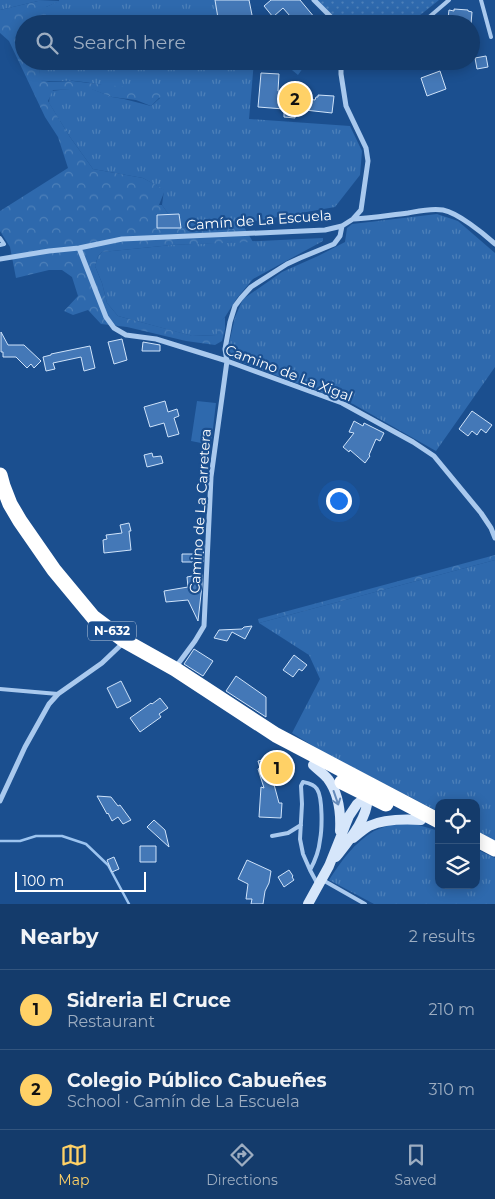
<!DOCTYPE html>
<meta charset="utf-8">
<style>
body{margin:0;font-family:Montserrat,sans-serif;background:#1d4271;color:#f1f3f6}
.controls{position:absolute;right:15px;bottom:15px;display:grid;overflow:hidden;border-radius:10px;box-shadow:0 2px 12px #0003}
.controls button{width:45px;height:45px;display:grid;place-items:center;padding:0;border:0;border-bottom:1px solid #33557e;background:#143b6b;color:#f1f3f6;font:25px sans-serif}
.scale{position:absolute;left:15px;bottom:12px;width:131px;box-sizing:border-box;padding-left:5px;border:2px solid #fff;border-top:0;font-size:14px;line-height:18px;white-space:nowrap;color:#fff;-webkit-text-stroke:4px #1b4f8f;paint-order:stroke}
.you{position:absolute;left:338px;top:500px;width:18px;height:18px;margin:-12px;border:4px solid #fff;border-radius:50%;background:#1a73e8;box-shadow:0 0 0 8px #1a73e833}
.badge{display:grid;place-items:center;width:32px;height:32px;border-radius:50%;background:#ffd166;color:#111;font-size:16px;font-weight:700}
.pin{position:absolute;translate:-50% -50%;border:2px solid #fff;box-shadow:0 1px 5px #0006}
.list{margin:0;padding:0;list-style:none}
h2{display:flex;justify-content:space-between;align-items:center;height:65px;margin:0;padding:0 20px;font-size:21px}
h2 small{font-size:16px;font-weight:400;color:#9dadc1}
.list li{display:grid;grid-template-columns:32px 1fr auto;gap:15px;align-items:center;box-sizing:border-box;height:80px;padding:0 20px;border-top:1px solid #33557e}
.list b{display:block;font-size:19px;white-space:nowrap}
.list p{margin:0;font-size:16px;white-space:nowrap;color:#9dadc1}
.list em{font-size:16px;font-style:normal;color:#9dadc1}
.icon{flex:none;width:28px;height:28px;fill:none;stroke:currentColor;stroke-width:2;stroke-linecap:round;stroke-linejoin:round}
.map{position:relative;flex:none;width:495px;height:904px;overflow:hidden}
.search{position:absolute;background:#143b6b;box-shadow:0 2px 12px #0003;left:15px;right:15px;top:15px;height:55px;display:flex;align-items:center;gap:12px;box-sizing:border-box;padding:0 18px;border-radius:28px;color:#9dadc1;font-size:19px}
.sheet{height:225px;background:#143b6b}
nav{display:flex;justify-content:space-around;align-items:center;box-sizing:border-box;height:70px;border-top:1px solid #33557e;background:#143b6b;font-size:14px;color:#9dadc1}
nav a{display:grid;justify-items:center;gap:2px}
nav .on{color:#ffd166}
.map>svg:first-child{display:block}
</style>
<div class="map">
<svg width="495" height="904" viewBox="0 0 495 904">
<defs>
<pattern id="grass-tufts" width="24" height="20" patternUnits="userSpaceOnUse" patternTransform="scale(1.25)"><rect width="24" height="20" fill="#2e69ad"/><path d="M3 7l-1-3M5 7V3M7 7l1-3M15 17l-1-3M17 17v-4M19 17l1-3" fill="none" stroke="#4d80b9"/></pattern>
<pattern id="forest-crowns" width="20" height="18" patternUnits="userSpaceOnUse" patternTransform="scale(1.25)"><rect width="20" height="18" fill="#2e69ad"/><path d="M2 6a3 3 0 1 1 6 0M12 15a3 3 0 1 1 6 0" fill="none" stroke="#4d80b9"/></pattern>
<pattern id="park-dots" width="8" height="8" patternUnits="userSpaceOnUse" patternTransform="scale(1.25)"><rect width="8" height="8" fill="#2e69ad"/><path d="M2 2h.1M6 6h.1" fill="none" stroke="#4d80b9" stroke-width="1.8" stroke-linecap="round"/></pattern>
</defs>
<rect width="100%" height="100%" fill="#1b4f8f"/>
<!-- grass -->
<path fill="url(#grass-tufts)" d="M0,0H38V1L0,10Z
M59,0H215L219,24H39L41,22L46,7L59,1Z
M47,61H254L249,119L350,126L362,151L360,175L335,207L255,221L181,228L179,214L169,215L162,205L164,190L143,178L93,169L70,137L49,103L50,91L70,89H92L112,97L124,99L151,106L160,98C132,92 104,84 75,81C63,80 52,83 40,80L39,68Z
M437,214L458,221L495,253V367L436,451L353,404L232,359L228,348L235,317L243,299L282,272L318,256L345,242L347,228L352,224Z
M323,238V241L253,279L237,298L225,317L219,323L217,335L192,336L118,316L107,303L102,283L95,266L98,256L102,252L172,245Z
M495,560V841L476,831V803H439V812L323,752L292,733L320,679L309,655L259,623Z
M393,824H415L439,831V885H476V849L495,858V904H374L329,880C341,861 355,842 374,831C380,828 387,826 393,824Z"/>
<!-- forest -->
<path fill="url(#forest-crowns)" d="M38,0L60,1L46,7V15L39,24H24V61H47L39,68L41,80L49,82L73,81L97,84L145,89L164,93L151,106L136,100L112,97L91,89L53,90L48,101L70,137L93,169L143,178L165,190L159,205H162L169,215H157V228H181L241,222L253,242L172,245L102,252L98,256L95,266L102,283L107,303L118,316L193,336L217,335L218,323L225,317V329L222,341L215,345L186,341L127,327L101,324L88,310L73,315L64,311L78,296L72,277L62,270H49L16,278L10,247L0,231V211L68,168L58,137L45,117L9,41L0,33V10L38,1Z
M495,555V560L259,623L258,619Z"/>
<!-- park -->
<path fill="url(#park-dots)" d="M314,0H439L409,24H335Z"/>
<!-- pitch -->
<path fill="#2e69ad" d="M281,61H308L298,75Z
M197,401L216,403L211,445L191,441Z"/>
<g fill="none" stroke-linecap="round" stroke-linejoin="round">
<!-- stream -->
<path stroke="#9cc4f0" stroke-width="2.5" d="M0,841H20L36,836H62L86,844L108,865L129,904"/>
</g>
<!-- building -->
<path fill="#4478b7" stroke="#cfe3fa" d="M215,0H249L253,20L232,24H219Z
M271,0H300L320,24H297L283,8L273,17L264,6Z
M454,9L468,10V11L472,12L471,24H435V22L448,18L449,10L454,11Z
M486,56L488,67L477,69L475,58Z
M440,71L446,89L427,96L421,78Z
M261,73L279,74L278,91L298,93L297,98L315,100L316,97H318V95L334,96L332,113L296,109L295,118L284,117V109L258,107Z
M179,214L181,228H157V215Z
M1,332L8,345H24L41,361L34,368L31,364L27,368L16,357H3V352H1Z
M122,339L127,360L114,364L108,342Z
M143,342L160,345V351H142Z
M90,346L95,368L84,371L81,357L53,363L55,369L46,371L43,357L51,355V354Z
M165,401L168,412L177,409L179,416L174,418L179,434L168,437L164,423L150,427L144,407Z
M472,411L492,425L486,433L481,429L477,435L472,431L468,436L459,429Z
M354,421L363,426L364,423L384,433L380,441L376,439L369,455L370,456L365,463L350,450L349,452L343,447L354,433L349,432Z
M152,453L153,457L161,456L163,463L147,467L144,455Z
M129,523L131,531H129L131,550L104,553L103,540L107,539L106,535L122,533L120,525Z
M196,542H204L203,562H182V554H195Z
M202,574V585L198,621L188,600L166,602L164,591L188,587L187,577Z
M252,626L245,639L232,632L227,641L214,638L219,630L242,629L244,627Z
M194,649L213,661L203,676L184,664Z
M294,655L307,665L302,671L299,669L293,677L283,670Z
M236,676L266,697V717L226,691Z
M121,681L131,701L117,708L107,688Z
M160,698L168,708L159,714L161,717L140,732L130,718L151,703L152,704Z
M282,758L286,773L272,777L279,803H282L281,818L259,817L261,787L264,788L258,769L260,768L258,761L267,759L268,762Z
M97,796L111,797L118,806L120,805L131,820L123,824L118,817L112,821L108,813L107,814Z
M154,820L165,830L169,847L147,827Z
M140,846H156V862H140Z
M114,857L119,869L112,872L107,860Z
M247,860L271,871L269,883L265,891L263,904H251L252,899H246L248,884L238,879Z
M289,870L293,876L292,877L294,880L284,887L278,877Z"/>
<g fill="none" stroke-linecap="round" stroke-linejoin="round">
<!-- lane -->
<path stroke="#a9c9ee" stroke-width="4" d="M481,0L491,37
M421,24L449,0
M0,238L4,244L0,245
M0,689L58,694
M272,836L288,833L301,825
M310,870L303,854L300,839L302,804L301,786L303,782C308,783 314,784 317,789C323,798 322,830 320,840C319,850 315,861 310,870L317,883
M321,879L365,904"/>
<!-- street -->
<path stroke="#a9c9ee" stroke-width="5" d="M314,0L334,20L335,24
M354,219C372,218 390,215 408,213C419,211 431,208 443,210C458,213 483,233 495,244
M79,248L106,317L114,328L126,335L156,339L227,361L342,403L413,442L434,456L481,513L491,528L495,538
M0,259L49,251L79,248L122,239L325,230L342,226L353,219L361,210L368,161L366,148L346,106L341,74V61
M175,668L195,641L204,626L211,477L227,361L225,349L230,322L235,306L241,298L251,287L287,264L300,258L334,244L340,236L342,226
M0,801L25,747L49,704L58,694L102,663L123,643"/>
<!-- secondary -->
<path stroke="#d6e6fa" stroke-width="10" d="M313,765C318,770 324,774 328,779C339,794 341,813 340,831
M353,838C358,834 364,829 369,826C384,819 405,819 421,820
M336,857C348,842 371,815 367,794
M308,904L329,866L349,816L357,804L368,795H373"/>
<!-- highway -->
<path stroke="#fff" stroke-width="15" d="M0,475L3,486L10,504L20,521L54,570L93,617L125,641L175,669L276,735L439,821
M342,782L386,804
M476,839L495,849"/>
</g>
<!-- one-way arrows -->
<defs><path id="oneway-shaft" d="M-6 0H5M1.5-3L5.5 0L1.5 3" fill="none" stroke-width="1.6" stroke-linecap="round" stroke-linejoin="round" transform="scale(1.25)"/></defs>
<use stroke="#668bba" href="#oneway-shaft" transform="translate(336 798) rotate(71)"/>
<g text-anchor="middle" stroke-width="4.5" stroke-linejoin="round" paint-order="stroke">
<!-- shield labels -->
<rect fill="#1b4f8f" stroke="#bbcadd" stroke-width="1" x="88" y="621.5" width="48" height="19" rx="4"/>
<g font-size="12" font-weight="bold" fill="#fff">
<text x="112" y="635">N-632</text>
</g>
<!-- street labels -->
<g font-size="14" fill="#fff" stroke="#1b4f8f">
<text transform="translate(259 220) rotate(-4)" y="5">Camín de La Escuela</text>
<text transform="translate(289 373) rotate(21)" y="5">Camino de La Xigal</text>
<text transform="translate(200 511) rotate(-86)" y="5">Camino de La Carretera</text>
</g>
</g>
</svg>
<div class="controls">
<button><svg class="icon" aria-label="locate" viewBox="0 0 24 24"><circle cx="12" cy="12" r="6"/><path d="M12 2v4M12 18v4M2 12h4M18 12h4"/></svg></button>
<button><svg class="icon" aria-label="layers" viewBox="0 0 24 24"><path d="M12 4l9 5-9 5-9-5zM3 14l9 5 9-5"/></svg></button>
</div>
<div class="scale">100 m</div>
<div class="you"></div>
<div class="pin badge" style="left:277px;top:768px">1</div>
<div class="pin badge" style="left:295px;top:99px">2</div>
<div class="search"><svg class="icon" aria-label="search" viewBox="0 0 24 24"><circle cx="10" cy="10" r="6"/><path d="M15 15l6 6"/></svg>Search here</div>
</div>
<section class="sheet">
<h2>Nearby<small>2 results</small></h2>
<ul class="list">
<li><span class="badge">1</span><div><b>Sidreria El Cruce</b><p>Restaurant</p></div><em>210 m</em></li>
<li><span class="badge">2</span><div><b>Colegio Público Cabueñes</b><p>School · Camín de La Escuela</p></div><em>310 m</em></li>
</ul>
</section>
<nav>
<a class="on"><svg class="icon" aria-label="map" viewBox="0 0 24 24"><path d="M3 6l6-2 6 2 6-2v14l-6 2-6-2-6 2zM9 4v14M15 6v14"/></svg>Map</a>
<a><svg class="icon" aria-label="directions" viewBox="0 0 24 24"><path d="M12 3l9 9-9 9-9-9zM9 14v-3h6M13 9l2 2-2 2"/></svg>Directions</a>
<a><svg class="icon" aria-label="saved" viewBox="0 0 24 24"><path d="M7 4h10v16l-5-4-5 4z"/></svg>Saved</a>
</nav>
